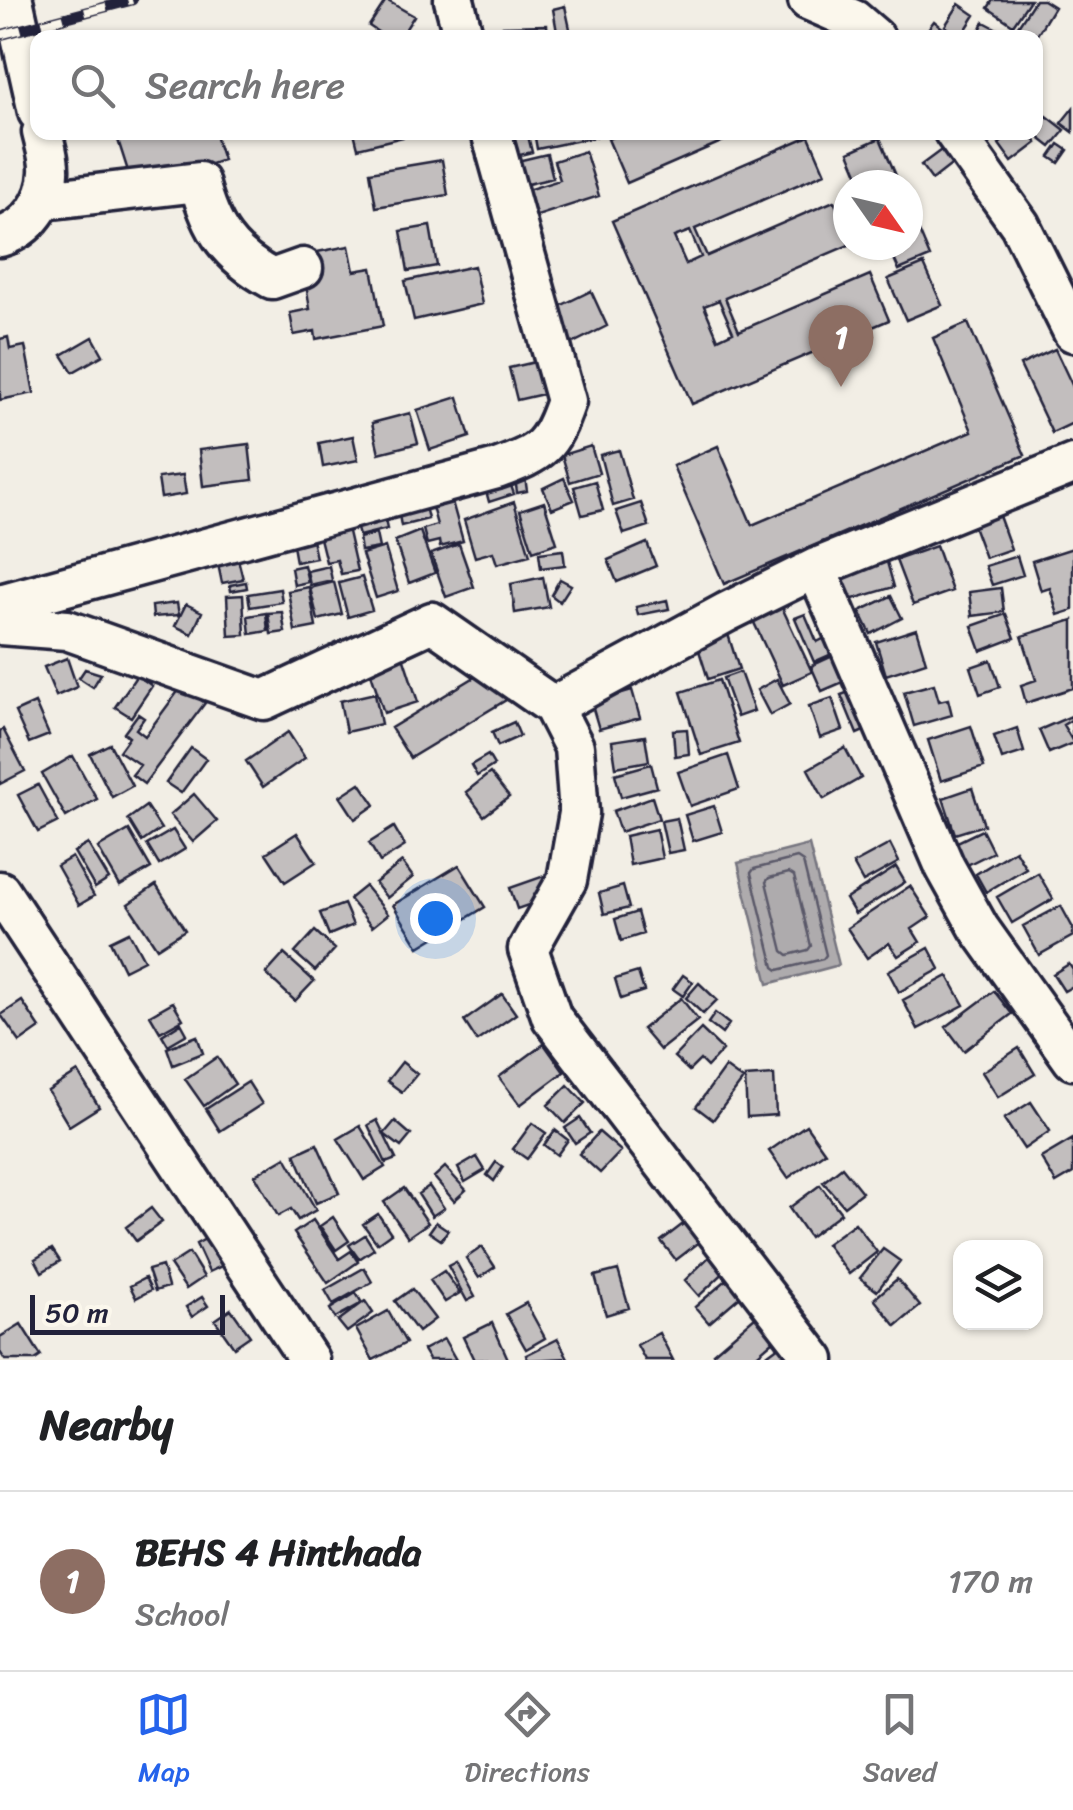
<!DOCTYPE html>
<style>
body{margin:0;font-family:Sriracha,sans-serif;background:#f6f6f6;color:#202124}
.controls{position:absolute;right:30px;bottom:30px;display:grid;overflow:hidden;border-radius:20px;box-shadow:0 2px 8px #0004}
.controls button{width:90px;height:90px;display:grid;place-items:center;padding:0;border:0;border-bottom:2px solid #e0e0e0;background:#fff;color:#202124;font:50px sans-serif}
.compass{position:absolute;left:833px;top:170px;width:90px;height:90px;border-radius:50%;background:#fff;box-shadow:0 2px 8px #0004;rotate:124deg}
.scale{position:absolute;left:30px;bottom:25px;width:195px;box-sizing:border-box;padding-left:10px;border:5px solid #22223b;border-top:0;font-size:28px;line-height:35px;white-space:nowrap;color:#22223b;-webkit-text-stroke:8px #fbf7ec;paint-order:stroke}
.you{position:absolute;left:435px;top:918px;width:35px;height:35px;margin:-25px;border:8px solid #fff;border-radius:50%;background:#1a73e8;box-shadow:0 0 0 15px #1a73e833}
.badge{display:grid;place-items:center;width:65px;height:65px;border-radius:50%;background:#2563eb;color:#fff;font-size:32px;font-weight:700}
.pin{position:absolute;translate:-50% -82px;filter:drop-shadow(0 2px 5px #0008)}
.pin::after{content:'';position:absolute;top:52px;width:35px;height:30px;background:inherit;clip-path:polygon(0 0,100% 0,50% 100%)}
.list{margin:0;padding:0;list-style:none}
h2{display:flex;justify-content:space-between;align-items:center;height:130px;margin:0;padding:0 40px;font-size:42px}
h2 small{font-size:32px;font-weight:400;color:#757577}
.list li{display:grid;grid-template-columns:65px 1fr auto;gap:30px;align-items:center;box-sizing:border-box;height:180px;padding:0 40px;border-top:2px solid #e0e0e0}
.list b{display:block;font-size:38px;white-space:nowrap}
.list p{margin:0;font-size:32px;white-space:nowrap;color:#757577}
.list em{font-size:32px;font-style:normal;color:#757577}
.icon{flex:none;width:55px;height:55px;fill:none;stroke:currentColor;stroke-width:2;stroke-linecap:round;stroke-linejoin:round}
.map{position:relative;flex:none;width:1073px;height:1360px;overflow:hidden}
.search{position:absolute;background:#fff;box-shadow:0 2px 8px #0004;left:30px;right:30px;top:30px;height:110px;display:flex;align-items:center;gap:25px;box-sizing:border-box;padding:0 35px;border-radius:20px;color:#757577;font-size:38px}
.sheet{height:310px;background:#fff}
nav{display:flex;justify-content:space-around;align-items:center;box-sizing:border-box;height:140px;border-top:2px solid #e0e0e0;background:#fff;font-size:28px;color:#757577}
nav a{display:grid;justify-items:center;gap:5px}
nav .on{color:#2563eb}
.map>svg:first-child{display:block}
</style>
<div class="map">
<svg width="1073" height="1360" viewBox="0 0 1073 1360">
<rect width="100%" height="100%" fill="#f2eee5"/>
<filter id="ink" filterUnits="userSpaceOnUse"><feTurbulence type="fractalNoise" baseFrequency=".01" numOctaves="2"/><feDisplacementMap in="SourceGraphic" scale="20" xChannelSelector="R" yChannelSelector="G"/><feConvolveMatrix kernelMatrix="1 2 1 2 8 2 1 2 1" color-interpolation-filters="sRGB"/></filter>
<g filter="url(#ink)">
<!-- water -->
<path fill="#aeabad" stroke="#76747f" stroke-width="2.5" d="M809,845L839,965L768,984L738,863Z"/>
<g fill="none" stroke-linecap="round" stroke-linejoin="round">
<!-- shore -->
<path stroke="#5a5969" stroke-width="2.5" d="M797,858L803,862L826,955L823,959L778,970L774,967L751,873L754,869Z
M789,873L794,876L811,946L808,950L788,955L783,951L766,882L769,878Z"/>
</g>
<!-- building -->
<path fill="#c2bebe" stroke="#22223b" stroke-width="2.5" fill-rule="evenodd" d="M386,0L414,16L400,38H387L369,26Z
M993,0H1030L1013,25L988,8Z
M1035,0H1043L1054,7L1035,38H1029L1016,29Z
M959,4L975,15L961,37L945,26Z
M565,6L572,38H558L553,9Z
M934,21L946,31L940,38H921Z
M984,22L1005,33L1003,38H976Z
M547,25L548,38H503V26Z
M1073,108V132L1061,123Z
M1047,116L1065,130L1051,147L1033,133Z
M140,132H214L223,160L134,190L118,140Z
M354,132H423L358,148Z
M498,132H527L532,152L504,159Z
M534,132H594L595,137L537,149Z
M623,132H744L627,183L608,139Z
M1014,132H1028L1037,143L1012,162L999,144Z
M809,136L825,173L695,229L707,256L834,201L848,233L849,245L725,298L739,331L870,275L889,320L692,404L612,221ZM690,231L701,257L686,264L674,237ZM719,300L733,332L718,339L704,306Z
M880,138L900,185H863L849,152Z
M1059,144L1068,150L1059,163L1050,157Z
M948,145L959,159L932,180L921,165Z
M585,151L599,196L528,219L520,192L560,180L554,161Z
M547,154L553,178L515,187L509,163Z
M442,160L448,195L376,207L370,172Z
M908,205L930,257L899,270L888,245H908Z
M430,226L437,266L408,271L401,231Z
M349,246L354,271L372,268L383,326L316,339L315,331L294,335L290,313L310,309L305,278L322,275L317,252Z
M924,264L942,305L906,320L888,279Z
M474,266L482,304L414,320L405,281Z
M591,291L607,326L571,344L554,309Z
M968,323L1025,455L724,584L673,466L718,446L752,525L972,431L933,338Z
M8,337L10,349L25,346L34,393L0,400V339Z
M93,337L103,355L73,372L62,355Z
M1055,349L1073,387V423L1052,433L1020,365Z
M535,362L543,394L517,400L509,368Z
M458,397L470,437L430,450L417,410Z
M410,413L418,443L379,453L372,423Z
M353,436L358,460L323,467L319,443Z
M249,444L253,480L203,486L199,450Z
M591,446L599,473L570,482L562,455Z
M619,450L633,500L613,506L600,455Z
M183,475L186,494L161,498L158,478Z
M525,477L527,491L517,493L515,478Z
M564,478L574,500L552,509L543,488Z
M509,480L514,494L489,502L485,487Z
M595,481L603,510L582,515L574,487Z
M448,487L463,541L440,547L439,541L427,544L423,529L437,525L428,493Z
M423,498L428,519L401,526L397,504Z
M514,502L530,555L497,564L493,552L475,557L464,520Z
M544,502L557,543L533,551L520,510Z
M641,503L649,526L624,534L616,511Z
M383,511L387,529L359,536L354,518Z
M998,513L1011,549L985,558L972,523Z
M346,523L357,571L341,574L337,560L326,562L318,530Z
M420,531L435,573L409,583L395,541Z
M376,534L379,548L361,551L359,538Z
M311,535L316,558L296,562L292,540Z
M647,543L656,566L617,582L608,560Z
M459,544L474,587L446,597L431,554Z
M936,546L952,591L913,605L896,560Z
M385,547L398,591L376,598L362,554Z
M1073,548V610L1058,615L1050,588L1041,591L1032,561Z
M563,550L565,565L541,568L539,553Z
M885,555L894,587L850,600L841,568Z
M1017,556L1023,575L992,585L985,566Z
M238,559L243,579L222,583L218,564Z
M304,565L308,582L294,585L291,568Z
M329,566L332,580L310,585L307,571Z
M362,577L372,610L348,617L339,583Z
M543,577L549,607L515,613L511,584Z
M560,579L571,585L560,602L551,595Z
M246,582L247,588L231,591L230,585Z
M334,582L342,614L318,620L310,588Z
M309,587L316,627L295,631L288,591Z
M1001,588L1004,612L972,616L969,592Z
M280,589L282,602L250,607L248,594Z
M243,595L245,635L229,636L227,596Z
M891,596L902,618L871,634L860,611Z
M667,600L669,609L638,615L636,607Z
M779,601L812,672L783,685L750,614Z
M177,603L179,615L153,617L152,606Z
M186,604L202,612L192,634L175,626Z
M282,612L285,632L271,634L268,613Z
M266,613L268,631L250,634L248,616Z
M805,614L817,642L833,634L841,650L814,662L795,618Z
M1006,614L1015,638L981,651L972,626Z
M1073,620V688L1026,703L1021,685L1036,680L1022,636Z
M916,629L926,662L886,675L876,642Z
M727,631L739,669L708,679L696,641Z
M839,653L850,679L822,691L811,666Z
M403,656L418,702L384,713L369,667Z
M67,658L77,687L56,696L44,667Z
M991,660L1000,687L980,694L971,667Z
M85,669L101,674L93,687L79,678Z
M488,669L506,700L410,758L391,728Z
M740,672L754,711L737,717L723,678Z
M137,675L152,686L131,717L115,707Z
M777,679L790,704L770,715L757,690Z
M719,680L739,743L701,755L681,692Z
M934,684L939,701L948,699L952,715L914,726L904,692Z
M182,686L205,703L144,784L132,775L140,765L119,751L129,737L124,733L138,714L144,718L136,729L145,736Z
M862,687L878,725L857,734L841,695Z
M632,690L640,718L599,729L591,702Z
M375,693L381,724L346,732L340,701Z
M832,698L843,730L820,738L809,706Z
M35,703L49,735L29,743L15,712Z
M1071,716L1073,743L1049,753L1039,730Z
M1073,719V742L1063,725Z
M514,722L520,736L498,746L492,732Z
M971,726L984,767L941,781L928,740Z
M1017,728L1024,752L1002,759L994,736Z
M3,729L25,771L0,784V731Z
M687,729L689,754L675,756L673,730Z
M288,732L305,758L263,787L246,761Z
M645,736L649,761L616,767L612,741Z
M110,744L132,786L112,797L90,754Z
M191,748L206,759L181,793L166,783Z
M845,748L861,778L824,799L808,769Z
M488,755L494,765L477,776L471,765Z
M728,755L739,789L690,806L678,772Z
M73,756L97,799L66,817L42,774Z
M651,764L657,787L621,797L615,774Z
M490,773L509,797L484,816L466,792Z
M360,783L375,805L355,819L340,796Z
M38,785L58,822L38,832L18,795Z
M972,788L984,825L955,834L943,798Z
M194,794L217,821L193,842L170,815Z
M652,797L659,819L620,832L613,811Z
M146,806L161,829L142,842L128,819Z
M714,806L722,832L693,841L685,815Z
M677,818L684,850L668,853L661,821Z
M394,827L405,846L380,862L369,843Z
M656,829L662,858L630,865L625,836Z
M129,830L151,868L120,886L98,848Z
M173,830L185,849L159,865L147,845Z
M982,830L993,852L965,866L955,843Z
M297,833L316,862L285,882L266,853Z
M88,844L109,879L95,888L74,852Z
M890,844L899,862L863,882L853,864Z
M1015,850L1026,868L986,892L976,874Z
M72,857L94,896L79,905L57,866Z
M402,862L413,877L387,898L375,883Z
M459,865L485,907L419,947L393,905Z
M896,867L905,882L855,914L846,899Z
M1038,873L1053,899L1012,923L997,897Z
M547,875L554,896L517,909L510,888Z
M156,885L185,930L157,948L128,904Z
M365,886L388,914L372,927L349,899Z
M623,886L629,908L604,914L599,893Z
M910,886L930,917L912,929L920,942L898,956L889,943L867,958L847,928Z
M344,904L353,925L329,935L320,913Z
M1061,906L1073,928V936L1039,955L1023,926Z
M637,912L643,934L621,941L615,919Z
M315,931L335,949L315,971L295,953Z
M129,932L144,960L124,970L110,941Z
M929,948L940,969L899,992L888,971Z
M284,954L314,981L295,1001L266,974Z
M1069,964L1073,970V986L1064,991L1053,974Z
M638,972L644,991L621,999L615,979Z
M683,975L693,982L683,996L673,989Z
M948,976L964,1005L918,1029L903,1000Z
M699,983L717,1000L703,1014L686,998Z
M994,991L1012,1014L964,1051L946,1027Z
M502,994L516,1014L477,1041L464,1021Z
M681,998L698,1020L660,1050L642,1029Z
M22,1001L40,1028L20,1042L1,1015Z
M173,1002L183,1019L160,1032L150,1015Z
M715,1013L729,1024L722,1034L708,1023Z
M181,1023L187,1034L168,1045L162,1035Z
M701,1029L723,1050L707,1067L700,1060L689,1071L674,1057Z
M197,1036L203,1053L173,1065L167,1048Z
M544,1044L564,1072L520,1105L499,1077Z
M1019,1048L1035,1074L998,1097L982,1072Z
M217,1057L235,1084L204,1106L185,1079Z
M402,1062L417,1074L402,1092L387,1081Z
M725,1067L743,1080L713,1120L696,1107Z
M78,1072L99,1107L69,1126L48,1091Z
M774,1075L776,1115L747,1117L745,1077Z
M248,1082L262,1104L220,1131L206,1109Z
M568,1085L585,1103L565,1123L548,1105Z
M1031,1102L1050,1131L1024,1149L1004,1119Z
M580,1118L590,1133L575,1143L565,1128Z
M377,1120L396,1159L386,1163L368,1125Z
M395,1121L411,1135L401,1147L384,1134Z
M532,1123L546,1133L527,1159L513,1149Z
M806,1125L825,1152L788,1178L769,1151Z
M360,1126L385,1167L364,1180L338,1139Z
M555,1130L568,1140L557,1155L544,1145Z
M599,1132L621,1151L600,1173L579,1154Z
M1073,1139V1173L1056,1183L1041,1158Z
M317,1144L339,1193L316,1203L295,1154Z
M286,1157L316,1210L298,1220L291,1209L278,1216L255,1175Z
M477,1157L485,1170L465,1182L458,1168Z
M496,1162L503,1167L494,1181L487,1175Z
M445,1167L466,1190L454,1201L434,1177Z
M842,1167L862,1192L844,1206L823,1182Z
M820,1185L841,1213L809,1237L789,1208Z
M429,1186L444,1208L432,1216L418,1194Z
M404,1188L428,1223L408,1237L384,1202Z
M151,1208L162,1222L136,1241L126,1227Z
M378,1214L391,1233L377,1243L363,1224Z
M333,1217L349,1241L336,1250L320,1226Z
M691,1218L706,1237L676,1260L661,1241Z
M313,1220L339,1259L351,1251L358,1262L328,1283L294,1233Z
M436,1222L448,1230L441,1240L429,1232Z
M855,1223L877,1252L849,1274L826,1244Z
M365,1235L374,1249L359,1259L349,1245Z
M211,1236L224,1265L209,1272L196,1244Z
M482,1247L495,1267L479,1278L466,1258Z
M52,1249L60,1261L42,1272L35,1259Z
M883,1249L900,1261L877,1291L860,1278Z
M716,1250L731,1266L699,1296L685,1280Z
M189,1253L204,1277L186,1289L170,1265Z
M456,1262L475,1297L467,1301L448,1266Z
M162,1266L168,1287L155,1291L148,1270Z
M364,1268L372,1282L333,1304L325,1290Z
M618,1270L629,1308L606,1315L595,1276Z
M444,1271L460,1293L445,1302L430,1280Z
M731,1276L745,1292L709,1323L695,1307Z
M145,1278L151,1290L136,1298L130,1286Z
M897,1279L920,1306L896,1326L874,1299Z
M412,1289L435,1319L418,1332L395,1301Z
M356,1293L362,1303L335,1318L330,1309Z
M202,1297L208,1306L192,1317L186,1307Z
M365,1301L373,1313L347,1332L338,1321Z
M526,1303L545,1338L526,1349L506,1314Z
M231,1309L250,1336L234,1347L215,1320Z
M763,1310L782,1333L751,1360H719L713,1353Z
M388,1311L406,1343L373,1360L356,1329Z
M492,1323L508,1359L474,1360L463,1337Z
M21,1324L41,1356L35,1360H5L0,1352V1337Z
M659,1333L673,1360H645L637,1345Z
M444,1339L456,1360H429L423,1350Z
M558,1339L568,1358L528,1360L526,1355Z
M787,1340L802,1360H760Z"/>
<g fill="none" stroke-linecap="round" stroke-linejoin="round">
<!-- minor casing -->
<g stroke="#22223b" stroke-width="45">
<path id="minor" d="M13,0L38,112
M454,0L464,38
M808,0L854,20L875,38
M954,132L1020,225L1073,332
M44,200L199,182C211,229 228,255 272,279L303,268
M0,237C29,229 48,201 49,172C50,159 45,145 42,132
M816,568L945,867L979,928L1073,1060
M0,604L497,469C543,452 550,447 566,401L491,132
M0,625L67,630L264,700L432,622L553,706L574,747L579,813L567,880L528,949L552,1018L815,1360
M553,706L727,612L816,568L1073,464
M0,891L309,1360"/>
</g>
<!-- minor -->
<use href="#minor" stroke="#fbf7ec" stroke-width="38"/>
<!-- rail casing -->
<g stroke="#22223b" stroke-width="11">
<path id="rail" d="M0,35L132,0"/>
</g>
<!-- rail -->
<use href="#rail" stroke="#fbf7ec" stroke-width="8" stroke-dasharray="22" stroke-linecap="butt"/>
</g>
</g>
</svg>
<div class="controls">
<button><svg class="icon" aria-label="layers" viewBox="0 0 24 24"><path d="M12 4l9 5-9 5-9-5zM3 14l9 5 9-5"/></svg></button>
</div>
<svg class="compass" viewBox="-18 -18 36 36"><path d="M0-13l5 13h-10z" fill="#e53935"/><path d="M0 13l5-13h-10z" fill="#757577"/></svg>
<div class="scale">50 m</div>
<div class="you"></div>
<div class="pin badge" style="left:841px;top:387px;background:#8d6e63">1</div>
<div class="search"><svg class="icon" aria-label="search" viewBox="0 0 24 24"><circle cx="10" cy="10" r="6"/><path d="M15 15l6 6"/></svg>Search here</div>
</div>
<section class="sheet">
<h2>Nearby<small></small></h2>
<ul class="list">
<li><span class="badge" style="background:#8d6e63">1</span><div><b>BEHS 4 Hinthada</b><p>School</p></div><em>170 m</em></li>
</ul>
</section>
<nav>
<a class="on"><svg class="icon" aria-label="map" viewBox="0 0 24 24"><path d="M3 6l6-2 6 2 6-2v14l-6 2-6-2-6 2zM9 4v14M15 6v14"/></svg>Map</a>
<a><svg class="icon" aria-label="directions" viewBox="0 0 24 24"><path d="M12 3l9 9-9 9-9-9zM9 14v-3h6M13 9l2 2-2 2"/></svg>Directions</a>
<a><svg class="icon" aria-label="saved" viewBox="0 0 24 24"><path d="M7 4h10v16l-5-4-5 4z"/></svg>Saved</a>
</nav>
